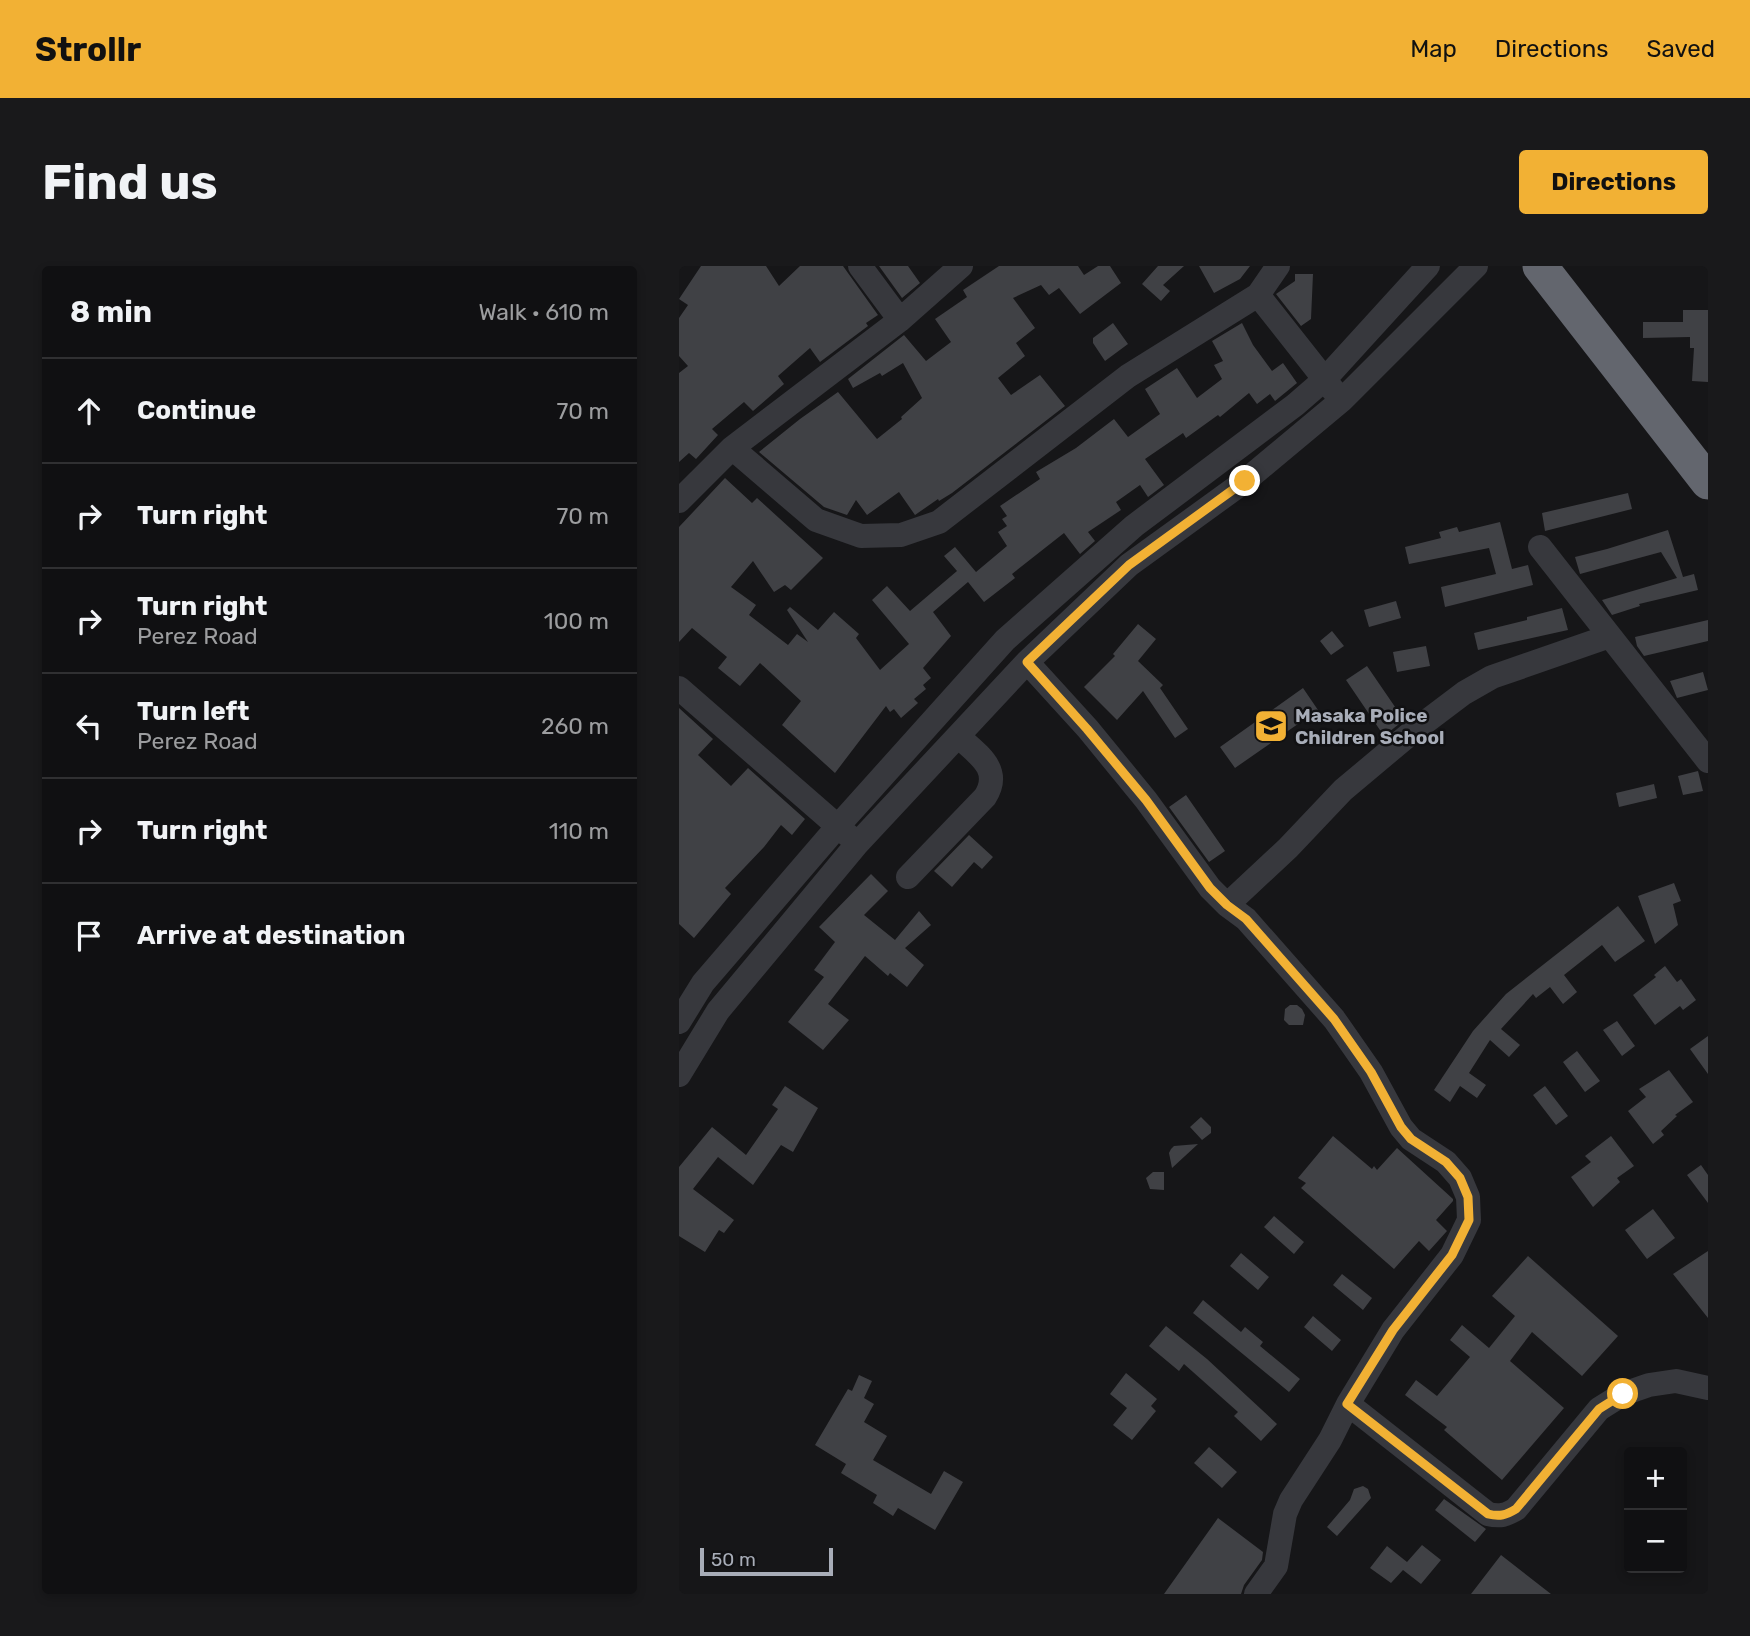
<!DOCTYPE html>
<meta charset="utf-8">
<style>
body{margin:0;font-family:Rubik,sans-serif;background:#19191b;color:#f1f3f6}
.controls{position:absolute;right:21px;bottom:21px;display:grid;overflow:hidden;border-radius:7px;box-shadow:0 4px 10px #0003}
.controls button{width:63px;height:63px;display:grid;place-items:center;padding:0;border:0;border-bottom:2px solid #303032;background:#101012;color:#f1f3f6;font:35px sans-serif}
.scale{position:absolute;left:21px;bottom:18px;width:133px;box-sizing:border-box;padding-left:7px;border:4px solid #a8adb8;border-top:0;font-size:19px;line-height:24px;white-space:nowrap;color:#a8adb8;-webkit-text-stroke:5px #111113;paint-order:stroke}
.stop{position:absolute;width:21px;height:21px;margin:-16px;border:5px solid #f2b134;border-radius:50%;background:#fff}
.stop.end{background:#f2b134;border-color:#fff;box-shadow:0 2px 7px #0008}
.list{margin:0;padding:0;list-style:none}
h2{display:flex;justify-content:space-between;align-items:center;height:91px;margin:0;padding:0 28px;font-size:30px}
h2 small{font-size:23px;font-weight:400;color:#9c9d9f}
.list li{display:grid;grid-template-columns:46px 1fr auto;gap:21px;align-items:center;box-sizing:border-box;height:105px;padding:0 28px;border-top:2px solid #303032}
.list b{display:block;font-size:26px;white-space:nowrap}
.list p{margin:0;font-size:23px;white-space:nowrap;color:#9c9d9f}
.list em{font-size:23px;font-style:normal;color:#9c9d9f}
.icon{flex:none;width:38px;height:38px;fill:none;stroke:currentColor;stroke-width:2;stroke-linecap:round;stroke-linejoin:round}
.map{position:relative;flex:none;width:1029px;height:1328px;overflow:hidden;border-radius:7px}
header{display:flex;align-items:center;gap:42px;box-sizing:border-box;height:98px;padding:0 35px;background:#f2b134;color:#111}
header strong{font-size:33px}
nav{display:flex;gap:38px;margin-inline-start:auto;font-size:24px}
.intro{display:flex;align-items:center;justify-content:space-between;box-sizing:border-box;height:168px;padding:0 42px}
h1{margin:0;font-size:49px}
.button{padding:18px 32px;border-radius:7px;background:#f2b134;color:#111;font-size:24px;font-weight:700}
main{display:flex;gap:42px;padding:0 42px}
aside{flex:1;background:#101012;border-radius:7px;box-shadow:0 4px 10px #0003}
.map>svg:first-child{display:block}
</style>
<header>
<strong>Strollr</strong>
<nav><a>Map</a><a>Directions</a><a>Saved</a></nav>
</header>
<div class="intro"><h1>Find us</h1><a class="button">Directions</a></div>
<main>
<aside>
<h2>8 min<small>Walk · 610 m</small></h2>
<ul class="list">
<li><svg class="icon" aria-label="ahead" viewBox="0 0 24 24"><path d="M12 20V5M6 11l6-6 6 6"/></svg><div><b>Continue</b></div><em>70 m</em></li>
<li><svg class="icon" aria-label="right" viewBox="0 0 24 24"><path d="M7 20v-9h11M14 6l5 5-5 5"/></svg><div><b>Turn right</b></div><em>70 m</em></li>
<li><svg class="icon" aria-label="right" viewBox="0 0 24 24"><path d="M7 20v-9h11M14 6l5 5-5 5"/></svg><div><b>Turn right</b><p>Perez Road</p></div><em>100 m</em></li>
<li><svg class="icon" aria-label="left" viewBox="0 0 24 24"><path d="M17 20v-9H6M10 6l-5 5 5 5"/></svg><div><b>Turn left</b><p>Perez Road</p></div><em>260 m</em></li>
<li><svg class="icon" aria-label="right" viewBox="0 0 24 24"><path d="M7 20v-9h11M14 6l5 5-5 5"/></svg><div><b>Turn right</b></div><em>110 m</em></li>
<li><svg class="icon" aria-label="arrive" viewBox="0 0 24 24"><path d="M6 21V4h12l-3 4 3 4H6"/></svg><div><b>Arrive at destination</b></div></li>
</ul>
</aside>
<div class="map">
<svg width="1029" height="1328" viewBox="0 0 1029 1328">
<rect width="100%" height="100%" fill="#161618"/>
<!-- building -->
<path fill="#404145" d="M22,0H87L100,20L121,0H164L199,49L187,57L189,60L141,96L131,82L99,110L105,118L74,145L65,136L33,163L39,169L17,193L10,187L0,196V107L9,100L0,90V52L9,39L0,33Z
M200,0H229L241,17L223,32Z
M320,0H399L405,9L419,0H431L442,17L401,48L380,22L370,29L362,19L334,32L356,62L337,77L346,90L319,112L332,129L361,109L386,140L273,227L260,235L259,233L236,249L220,226L188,249L177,234L168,249L145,241L80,186L121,153L159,126L198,173L223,153L222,151L243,132L224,97L203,110L201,107L174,122L169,113L225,69L247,95L272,76L256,53L288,31L284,24Z
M479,0H505L484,19L491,25L482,35L463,18Z
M520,0H571L561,13L535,27Z
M616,8H634L632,53L622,60L597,28L616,15Z
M1004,44H1029V116L1013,115L1015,82H1011V71L964,72V56H1004Z
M434,57L449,78L426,95L414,77V72Z
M563,57L574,79L593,105L604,97L618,117L596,135L591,128L578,138L570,127L541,151L539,149L507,172L504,167L466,193L485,219L469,231L461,219L437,236L442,244L409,266L416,275L401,288L385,267L333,308L336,312L305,336L289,316L254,346L272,370L244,402L252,412L244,419L247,423L235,433L239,437L222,452L215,443L211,446L207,440L156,507L103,459L122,435L81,397L61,420L39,402L48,391L13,362L0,376V261L46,212L73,237L78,232L144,292L112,324L106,319L95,326L74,295L52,321L77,339L70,349L109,379L118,368L129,376L108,344L111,341L139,364L155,346L180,368L177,372L201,404L230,378L193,334L208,320L231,345L278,305L265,290L276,281L297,306L328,280L319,266L328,260L323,253L328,250L321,240L361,213L357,206L397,182L435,153L449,171L481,148L466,123L498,102L518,132L543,113L535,99L544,95L533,75Z
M949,227L953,243L866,265L863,247Z
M821,256L833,303L849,299L854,319L766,341L762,321L817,308L810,282L730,298L726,281L762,272L760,266L778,261L780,266Z
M989,264L1004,311L1015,308L1019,324L960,338L961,340L933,349L923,334L998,312L982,286L901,308L896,291L928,283Z
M717,335L722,352L690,361L685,344Z
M883,342L889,364L799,384L795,367L848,354V351Z
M1029,354V375L965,390L958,380L956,371Z
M459,358L477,373L459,395L484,419L481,422L509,463L496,472L464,425L438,454L405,421L436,390L434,388Z
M653,365L665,380L652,389L641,375Z
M747,380L751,400L718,406L714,386Z
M688,400L725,454L705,470L667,414Z
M1024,406L1029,424L998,432L991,415Z
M624,422L639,444L556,502L541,481Z
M0,442L34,473L19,489L52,520L69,502L126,553L113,569L102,559L85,581L46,622L52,628L15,672L0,658Z
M1019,505L1024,525L1004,529L999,510Z
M975,518L978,532L940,541L937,527Z
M507,529L546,585L530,596L490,541Z
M290,569L314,591L303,603L295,596L273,621L255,605Z
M192,608L209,625L185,649L216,674L240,645L252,659L226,682L245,699L228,721L211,707L209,710L186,690L149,738L170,754L144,784L109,756L145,711L135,704L156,676L140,661Z
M995,617L1002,635L994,638L999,659L976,678L959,630Z
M939,640L966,675L936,696L923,679L885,709L898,726L884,738L871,721L857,732L854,728L822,763L841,779L830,791L811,774L790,807L807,819L798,832L781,820L771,836L755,824L794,765L827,728Z
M986,700L998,716L1002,713L1017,734L1004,744L1001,740L976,759L954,729L977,711L975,709Z
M611,739H618L623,743L626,749L624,759H610L605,754L606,743Z
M938,755L956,780L943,790L924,764Z
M1029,770V808L1011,783Z
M898,785L921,815L906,826L884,796Z
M990,804L1014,836L996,849L998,850L982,865L985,869L974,878L949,845L967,831L960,823Z
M106,820L139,842L114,886L102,879L74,919L39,891L14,923L55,954L45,967L40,964L26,986L0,970V901L33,861L67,889L99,843L93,839Z
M866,820L889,850L877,859L854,829Z
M522,851L532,861V867L523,874L511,861Z
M654,870L693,903L695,900L698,904L718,882L774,933V935L757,954L768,965L750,985L740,975L715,1003L622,922L627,917L619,912Z
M932,870L955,900L938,912L941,916L914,941L892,911L912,896L906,890Z
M519,878L493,902L490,887L492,883L495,880Z
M1022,899L1029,909V937L1008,909Z
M474,906H485V924L471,923L467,912Z
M974,943L996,972L968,993L946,964Z
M595,950L625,976L615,988L585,961Z
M1029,985V1052L994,1008Z
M562,987L590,1011L579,1024L551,1000Z
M849,990L939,1070L903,1110L853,1066L831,1095L885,1142L823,1214L765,1164L768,1161L726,1129L737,1114L758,1130L791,1091L771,1074L783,1059L810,1082L836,1050L813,1030Z
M663,1008L693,1032L684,1044L654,1019Z
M524,1034L562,1066L566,1061L584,1076L581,1080L621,1113L610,1126L514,1047Z
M634,1050L662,1074L653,1085L625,1061Z
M487,1060L528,1093L598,1158L582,1175L555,1150L559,1146L505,1098L500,1105L470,1080Z
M447,1107L478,1133L472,1140L477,1145L453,1174L434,1159L448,1142L431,1128Z
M180,1109L193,1115L185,1132L195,1138L185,1156L208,1170L194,1194L252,1228L265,1205L284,1216L256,1264L219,1242L214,1250L194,1237L198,1229L162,1207L167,1198L136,1179L169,1123L173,1125Z
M530,1181L558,1206L543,1222L515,1197Z
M684,1220L689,1223L692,1232L658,1270L648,1261L671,1234L675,1223Z
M765,1233L807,1263L796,1276L756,1244Z
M539,1252L584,1286L583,1294L565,1319L562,1328H485Z
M743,1279L762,1294L742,1318L724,1304L712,1317L691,1302L708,1280L728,1296Z
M822,1289L872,1328H792Z"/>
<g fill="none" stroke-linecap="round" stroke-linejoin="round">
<!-- minor -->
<path stroke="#37383d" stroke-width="24" d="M181,0L221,54
M282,0L221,54L53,182L137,254L182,270L222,269L260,256L449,110L579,29L599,0
M579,29L654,124
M0,235L53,182
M861,281L1029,495
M348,396L409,463L467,534L531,622L548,639L567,653L655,753L692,806L722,861L732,873L767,896L781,912L789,931L790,954L773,989L714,1064L669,1138L651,1174L612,1234L606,1248L597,1300L577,1328
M0,422L171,571
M229,611L306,531C324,503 298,488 279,470
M548,639L609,582L664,524L732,467L785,427L813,411L931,370
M0,756L24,717L159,560L326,374L455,260L616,139L646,113L749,0
M0,809L39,745L178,578L348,396L450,299L566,215L663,134L797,0
M669,1138L809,1248C821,1251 827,1249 837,1243L920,1143L944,1128L970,1119L997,1115L1029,1122"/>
<!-- highway -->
<path stroke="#63666e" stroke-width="35" d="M861,0L1029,216"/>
</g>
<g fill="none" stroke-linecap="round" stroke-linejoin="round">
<!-- route -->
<path stroke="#f2b134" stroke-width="9" d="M566,215L450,299L348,396L408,463L467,534L531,622L548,639L567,653L655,753L692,806L722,861L732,873L767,896L781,912L789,931L790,954L773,989L714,1064L668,1138L809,1248C821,1251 827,1249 837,1243L920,1143L944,1128"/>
</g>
<!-- icons -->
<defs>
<g id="school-square" transform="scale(1.75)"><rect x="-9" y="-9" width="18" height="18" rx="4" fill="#f2b134" stroke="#111113"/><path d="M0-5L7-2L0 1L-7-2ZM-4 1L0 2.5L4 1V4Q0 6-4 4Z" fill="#111"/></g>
</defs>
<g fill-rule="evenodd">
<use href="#school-square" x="592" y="460"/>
</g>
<g text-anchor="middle" stroke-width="5" stroke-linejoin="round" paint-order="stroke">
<!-- poi labels -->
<g font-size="19" font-weight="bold" fill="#a8adb8" stroke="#111113" text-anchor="start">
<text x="616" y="456">Masaka Police<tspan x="616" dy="22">Children School</tspan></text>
</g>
</g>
</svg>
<div class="controls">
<button>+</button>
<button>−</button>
</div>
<div class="scale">50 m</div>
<div class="stop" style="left:944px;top:1128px"></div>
<div class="stop end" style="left:566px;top:215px"></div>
</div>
</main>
